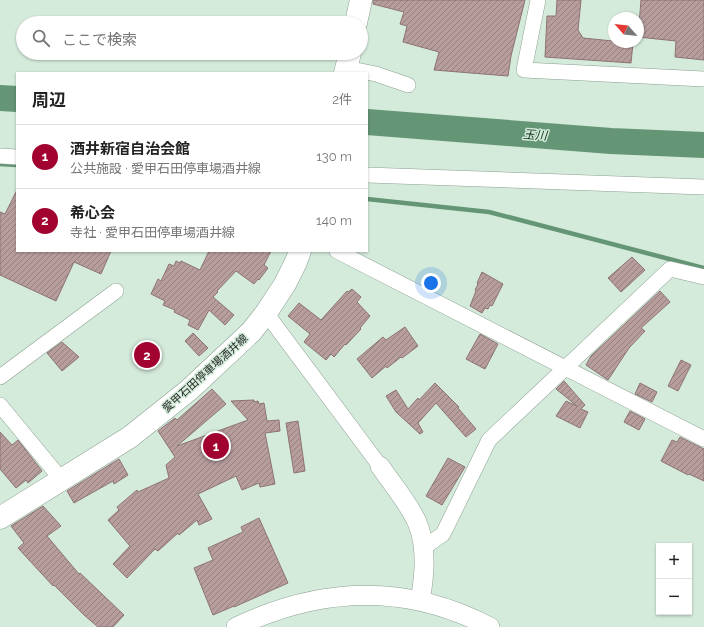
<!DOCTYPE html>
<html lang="ja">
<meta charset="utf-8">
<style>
body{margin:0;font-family:Raleway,"Noto Sans JP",sans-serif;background:#f2f2f2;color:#222}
.controls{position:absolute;right:12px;bottom:12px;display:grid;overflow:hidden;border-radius:0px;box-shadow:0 1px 3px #0004}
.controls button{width:36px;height:36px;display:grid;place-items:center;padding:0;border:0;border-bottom:1px solid #e0e0e0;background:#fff;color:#222;font:20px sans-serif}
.compass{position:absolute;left:608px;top:12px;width:36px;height:36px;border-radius:50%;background:#fff;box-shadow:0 1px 3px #0004;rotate:297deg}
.you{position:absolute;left:431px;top:283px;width:14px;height:14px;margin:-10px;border:3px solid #fff;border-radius:50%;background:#1a73e8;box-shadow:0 0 0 6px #1a73e833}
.badge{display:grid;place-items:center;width:26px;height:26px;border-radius:50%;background:#a2022f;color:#fff;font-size:13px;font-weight:700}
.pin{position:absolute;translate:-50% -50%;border:2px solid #fff;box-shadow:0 1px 4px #0006}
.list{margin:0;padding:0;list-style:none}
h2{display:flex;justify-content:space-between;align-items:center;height:52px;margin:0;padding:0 16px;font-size:17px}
h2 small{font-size:13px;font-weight:400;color:#767676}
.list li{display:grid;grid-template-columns:26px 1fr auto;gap:12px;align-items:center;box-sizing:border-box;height:64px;padding:0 16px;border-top:1px solid #e0e0e0}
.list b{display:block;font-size:15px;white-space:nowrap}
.list p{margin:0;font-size:13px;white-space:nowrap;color:#767676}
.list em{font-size:13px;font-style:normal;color:#767676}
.icon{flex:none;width:22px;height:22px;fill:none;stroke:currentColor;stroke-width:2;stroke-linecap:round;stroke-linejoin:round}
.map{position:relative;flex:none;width:704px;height:627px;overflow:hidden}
.search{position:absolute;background:#fff;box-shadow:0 1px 3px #0004;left:16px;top:16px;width:352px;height:44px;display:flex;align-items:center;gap:10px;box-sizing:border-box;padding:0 14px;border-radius:22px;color:#767676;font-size:15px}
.panel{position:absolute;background:#fff;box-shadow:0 1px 3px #0004;left:16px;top:72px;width:352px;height:180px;border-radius:0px}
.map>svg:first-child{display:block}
</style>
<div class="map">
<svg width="704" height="627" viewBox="0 0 704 627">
<defs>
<pattern id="building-hatch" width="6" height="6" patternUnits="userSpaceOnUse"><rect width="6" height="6" fill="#b89d9d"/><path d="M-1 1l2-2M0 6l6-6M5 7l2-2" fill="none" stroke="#958080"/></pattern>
</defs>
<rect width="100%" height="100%" fill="#d4eada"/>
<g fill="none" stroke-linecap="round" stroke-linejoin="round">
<!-- stream -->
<path stroke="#649675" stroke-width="4.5" d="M0,164L17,165
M367,199L489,212L704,268"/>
<!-- river -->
<path stroke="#649675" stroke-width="26" d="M0,98L17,99
M367,122L611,141L704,145"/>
</g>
<!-- building -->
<path fill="url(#building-hatch)" stroke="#8d7374" d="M373,0H525L511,56L508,76L434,70L439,52L403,42L407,26L400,24L404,12L373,4Z
M557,0H581L578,30L583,38L633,43L631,63L545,57L547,16H556Z
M641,0H704V60L675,57L676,41L638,37Z
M17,190V251H111L101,274L74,262L56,301L0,275V212L5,214Z
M209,251H271L264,265L268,268L259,280L258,279L254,284L236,271L217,291L218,292L213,297L234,315L225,325L209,310L198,330L188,325L190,320L174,312L175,310L163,305L165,301L151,294L158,279L161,281L169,264L174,266L176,261L180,263L181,261L200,270Z
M632,257L645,270L621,292L608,278Z
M482,272L503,284L492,306L490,305L488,309L485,308L482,313L470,306L476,291L475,290L478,284L477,283Z
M352,289L361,297L357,302L370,316L360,328L361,329L346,345L345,344L334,357L331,354L326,360L304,342L310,334L288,316L299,303L321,320L347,291L348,292Z
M660,291L670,302L641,328L645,331L629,348L608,380L586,365L591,356Z
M405,327L418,346L402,358L401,357L387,368L386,366L372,378L357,359L383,337L386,340Z
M193,333L208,348L199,356L185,341Z
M480,334L498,344L485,369L466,359Z
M62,342L79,357L62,371L47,353Z
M681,360L691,365L678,391L668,386Z
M564,381L585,405L581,409L588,412L580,428L556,416L566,401L577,406L556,389Z
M435,383L459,407L458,408L476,429L466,437L436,403L418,423L423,432L420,434L396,412L386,396L396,390L408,409L418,398L419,400Z
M640,383L657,392L652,402L635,394Z
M212,389L226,404L177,446L248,420L231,401L254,400V402L258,401L259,404L264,403L267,421L279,420L280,431L265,433L275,484L260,487L259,483L242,490L236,476L198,494L212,519L199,525L197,520L179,535L178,533L158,551L155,549L127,578L113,564L130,546L108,520L119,510L117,507L137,490L138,492L169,478L166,465L175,457L158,431L175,418L177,420Z
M630,411L645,419L639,430L624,422Z
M298,421L305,471L294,473L286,423Z
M0,432L12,445L18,440L42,471L28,483L26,480L16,488L0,469Z
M680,437L704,449V481L689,474L688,475L661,461L672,440L677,442Z
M448,458L465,467L442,505L426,496Z
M119,459L128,475L114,484L113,481L74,503L67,491Z
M43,506L61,526L47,536L79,574L80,573L124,615L113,627H98L84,615L54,585L53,586L18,548L24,543L11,526Z
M259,518L288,583L234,607V606L213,615L194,568L213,560L208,548L243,532L241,527Z"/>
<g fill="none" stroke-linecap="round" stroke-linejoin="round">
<!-- minor casing -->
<g stroke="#8ca192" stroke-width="16">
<path id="minor" d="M538,0L524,70L704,79
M346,68L376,74L408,85
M0,156L17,157
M367,175L704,187
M337,251L704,439
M266,313L380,466
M0,377L116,291
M0,405L61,479
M423,548L443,534L489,440L670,269L704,277"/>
</g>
<!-- tertiary casing -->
<g stroke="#8ca192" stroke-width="20">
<path id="tertiary" d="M380,466C392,484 408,502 417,522C427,546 425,575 420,600
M236,627C320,587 406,583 490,627"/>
</g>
<!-- secondary casing -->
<g stroke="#8ca192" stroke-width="23">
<path id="secondary" d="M356,23L361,0
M345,73L350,53
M0,518L130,437L189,390L251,332L266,313L285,284L296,262L300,251"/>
</g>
<!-- minor -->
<use href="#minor" stroke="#fff" stroke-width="15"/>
<!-- tertiary -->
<use href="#tertiary" stroke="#fff" stroke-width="19"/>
<!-- secondary -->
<use href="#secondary" stroke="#fff" stroke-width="22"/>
</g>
<g text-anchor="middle" stroke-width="3" stroke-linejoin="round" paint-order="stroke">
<!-- street labels -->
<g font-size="11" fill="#232b25" stroke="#d4eada">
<text transform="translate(205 373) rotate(-42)" y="4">愛甲石田停車場酒井線</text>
</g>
<!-- water labels -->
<g font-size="12" font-style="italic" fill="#0a341d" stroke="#d4eada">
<text transform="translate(535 135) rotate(4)" y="4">玉川</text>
</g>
</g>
</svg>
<div class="controls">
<button>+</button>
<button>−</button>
</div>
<svg class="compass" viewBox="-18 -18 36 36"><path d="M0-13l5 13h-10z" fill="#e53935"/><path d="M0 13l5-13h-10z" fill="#767676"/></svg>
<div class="you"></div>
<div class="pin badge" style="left:216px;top:446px">1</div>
<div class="pin badge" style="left:147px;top:355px">2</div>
<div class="search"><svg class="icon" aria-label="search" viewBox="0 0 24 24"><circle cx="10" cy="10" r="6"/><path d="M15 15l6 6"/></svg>ここで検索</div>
<section class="panel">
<h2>周辺<small>2件</small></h2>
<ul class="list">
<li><span class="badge">1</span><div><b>酒井新宿自治会館</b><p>公共施設 · 愛甲石田停車場酒井線</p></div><em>130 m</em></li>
<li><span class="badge">2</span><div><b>希心会</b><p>寺社 · 愛甲石田停車場酒井線</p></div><em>140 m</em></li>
</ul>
</section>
</div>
